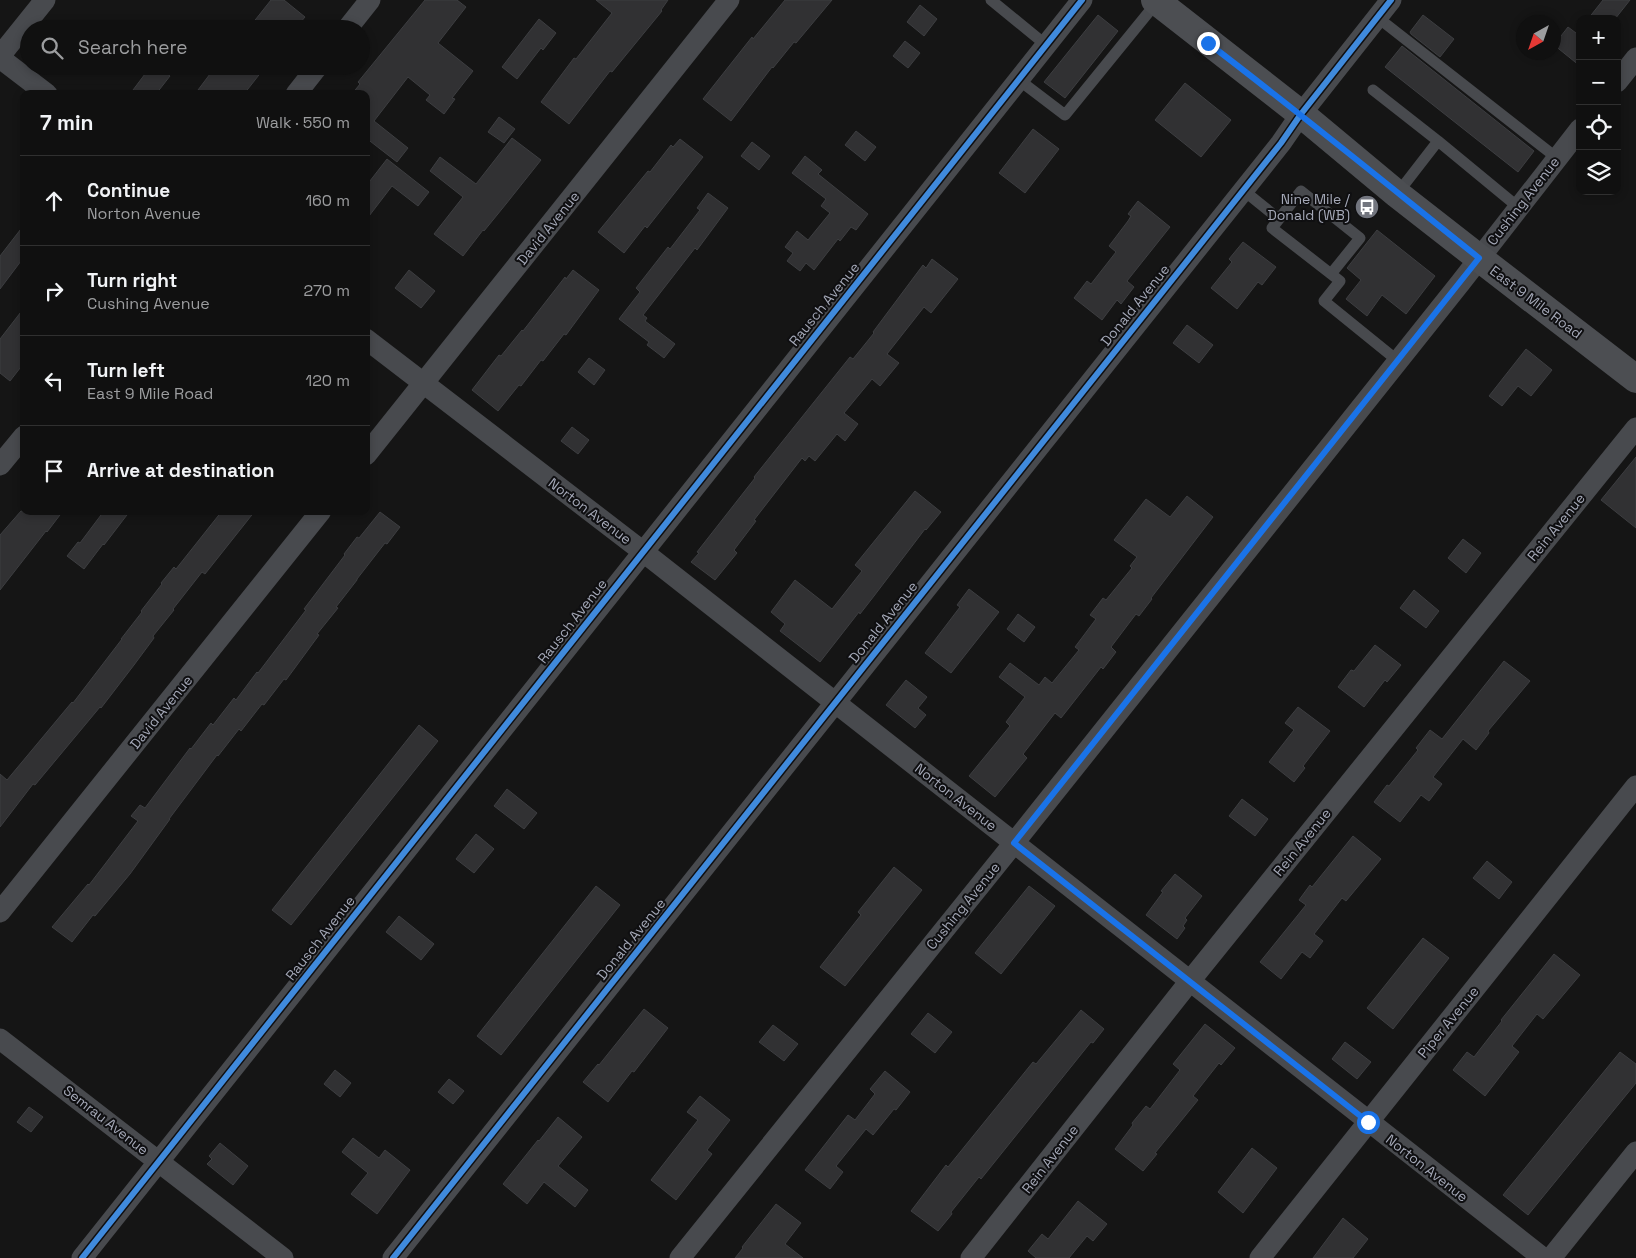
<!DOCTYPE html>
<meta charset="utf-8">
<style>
body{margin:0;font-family:"Space Grotesk",sans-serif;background:#191919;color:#f1f3f6}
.controls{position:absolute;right:15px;top:15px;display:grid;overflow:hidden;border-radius:10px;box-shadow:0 2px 8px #0003}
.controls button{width:45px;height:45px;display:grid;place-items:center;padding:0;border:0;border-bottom:1px solid #303030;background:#101010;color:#f1f3f6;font:25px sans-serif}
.compass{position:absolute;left:1516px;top:15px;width:45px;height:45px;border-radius:50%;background:#101010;box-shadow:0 2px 8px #0003;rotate:220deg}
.stop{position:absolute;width:15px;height:15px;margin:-11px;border:4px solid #1a73e8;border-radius:50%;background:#fff}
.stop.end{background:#1a73e8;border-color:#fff;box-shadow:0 1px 5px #0008}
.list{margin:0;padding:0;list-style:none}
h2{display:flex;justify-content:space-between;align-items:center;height:65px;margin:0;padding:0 20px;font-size:21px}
h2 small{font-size:16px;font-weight:400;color:#9c9d9f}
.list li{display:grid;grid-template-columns:32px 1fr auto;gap:15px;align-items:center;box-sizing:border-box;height:90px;padding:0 20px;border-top:1px solid #303030}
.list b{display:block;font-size:19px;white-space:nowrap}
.list p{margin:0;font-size:16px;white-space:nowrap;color:#9c9d9f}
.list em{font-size:16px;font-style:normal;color:#9c9d9f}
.icon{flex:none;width:28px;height:28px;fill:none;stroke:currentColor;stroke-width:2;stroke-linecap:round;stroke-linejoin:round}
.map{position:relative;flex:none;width:1636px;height:1258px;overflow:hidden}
.search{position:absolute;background:#101010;box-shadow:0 2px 8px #0003;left:20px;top:20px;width:350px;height:55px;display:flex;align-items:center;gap:12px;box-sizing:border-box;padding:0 18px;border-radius:28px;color:#9c9d9f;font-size:19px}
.panel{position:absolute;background:#101010;box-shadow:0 2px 8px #0003;left:20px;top:90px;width:350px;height:425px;border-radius:10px}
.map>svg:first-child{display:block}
</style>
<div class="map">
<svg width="1636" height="1258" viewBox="0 0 1636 1258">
<rect width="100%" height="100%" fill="#151515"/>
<!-- building -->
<path fill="#313133" stroke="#3d3e41" d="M271,0H284L305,17L295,29H248Z
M425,0H457L466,7L438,43L473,71L452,98L455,99L444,114L426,100L430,95L408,77L374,121L408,148L397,162L366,138V94H352L360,84L358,82Z
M596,0H668L661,10L662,11L612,72L610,71L569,124L541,102L574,58L576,59L612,13Z
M785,0H832L796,43L794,42L773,68L772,67L731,121L703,99L752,37L753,39Z
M1603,0H1630L1615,19H1588Z
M920,5L937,19L924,36L907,22Z
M1098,15L1118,31L1065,98L1044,82Z
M1423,15L1454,39L1440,57L1411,34L1410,32Z
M539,19L556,33L543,50L541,48L517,79L502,67Z
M1568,27L1580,36V66L1554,45Z
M905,41L920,53L908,68L893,56Z
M1402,46L1534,151L1518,172L1385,67Z
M151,66H157L170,76L156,94H130Z
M216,66H266L244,94H195Z
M1185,83L1231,120L1201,157L1155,120Z
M499,117L515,129L504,143L488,132Z
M1033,129L1059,149L1025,193L999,173Z
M856,131L876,147L865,161L845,145Z
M512,138L541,160L506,204L484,231L483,230L463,256L434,234L463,197L430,171L440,157L476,184Z
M680,139L703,157L647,228L645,226L624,253L598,232L648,171L650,172L671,145L673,147Z
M752,142L770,156L759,170L741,156Z
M805,156L822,170L818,174L868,214L856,230L851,227L840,241L838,239L814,270L806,263L800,271L787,261L793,253L785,247L797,231L808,240L830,213L821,206L826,199L792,173Z
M387,159L429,192L418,206L392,186L366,220V186Z
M708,193L728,208L697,250L695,248L643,315L647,318L645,321L675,344L664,358L647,345L649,342L619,319L640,292L636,288L668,247L670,249L700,210L697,208Z
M1138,201L1170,227L1127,281L1134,287L1121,304L1117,300L1102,320L1074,298L1087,281L1091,284L1116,252L1109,246L1128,221L1131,216L1128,214Z
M24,225V257L0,289V256Z
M1377,230L1435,276L1406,314L1382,295L1367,316L1346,299L1361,280L1347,268Z
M1243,242L1276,267L1262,285L1258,282L1237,309L1211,288L1232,262L1229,259Z
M932,259L958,279L931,313L924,307L887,354L899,363L880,386L872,379L844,413L858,424L845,441L837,434L815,461L809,456L805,461L802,458L754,520L756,521L734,550L737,553L715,580L691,562L699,553L697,552L755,478L754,477L850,357L853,359L874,333L873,332L923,265L926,268Z
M409,270L435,291L421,308L395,288Z
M573,270L599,290L566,335L564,334L543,361L541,360L521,386L519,385L498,411L472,390L499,355L501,356L522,330L523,331L565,277L566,279Z
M24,308V363L10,381L0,373V339Z
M1187,325L1213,345L1199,363L1173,343Z
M1526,349L1552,370L1531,396L1518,386L1502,406L1489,396Z
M589,358L605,370L594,385L578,372Z
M572,427L589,440L578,454L561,441Z
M1636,457V528L1601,500Z
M915,491L941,512L926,530L925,529L874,596L860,614L859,612L820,662L780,631L785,624L771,612L795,580L832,609L862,571L855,565Z
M1187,496L1213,517L1151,598L1152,599L1139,616L1136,614L1111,647L1116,652L1103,669L1101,667L1061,718L1055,713L1023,754L1027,758L995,797L969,776L1010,726L1006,722L1025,697L999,677L1010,663L1039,685L1045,677L1052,683L1079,650L1075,647L1096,619L1090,615L1103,598L1106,600L1132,568L1130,566L1137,557L1114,540L1146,499L1170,517Z
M21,511H63L47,532L46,531L0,590V535Z
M104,511H130L104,545L103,544L84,569L67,556L78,542L80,543Z
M222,511H255L205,574L202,572L173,609L174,610L153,636L154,638L134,665L101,708L100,707L35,785L33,784L0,827V774L7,780L72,702L73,703L122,639H121L142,612L141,611L162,584L161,583L174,567L176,569Z
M380,512L400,527L387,544L385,543L357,579V580L336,607L338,608L317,634L319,635L286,680L284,679L264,705L262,704L241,731L239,729L218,756L217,755L169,819H170L130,874L95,916L93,915L72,942L52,927L88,884L89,885L138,821L131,816L140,805L145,808L190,748L191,749L211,723L213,725L234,698L236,700L257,672L258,673L306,610L304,609L345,555L344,554L357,537L359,538Z
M1463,539L1481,553L1466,573L1448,558Z
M969,589L999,612L951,673L925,653L960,607L957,605Z
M1414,590L1439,611L1426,628L1400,608Z
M1018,614L1035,627L1024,642L1007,629Z
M1375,645L1401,665L1387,682L1385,680L1364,707L1338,687L1351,670L1354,671Z
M1504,661L1530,681L1488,731L1489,733L1476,750L1463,739L1433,777L1442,784L1429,801L1421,795L1400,822L1374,802L1387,785L1389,786L1418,750L1416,748L1430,730L1442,739Z
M906,680L927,697L918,708L926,715L915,728L886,705Z
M1298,707L1330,731L1303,766L1305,768L1294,782L1269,762L1294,730L1285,723Z
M419,725L438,741L291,925L272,910Z
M507,789L537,813L524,829L494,806Z
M1242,799L1268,819L1255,836L1229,816Z
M476,834L494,849L474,873L456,859Z
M1353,836L1381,859L1346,901L1342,898L1314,934L1323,941L1310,958L1302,952L1281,979L1260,962L1306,905L1299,900L1310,885L1312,887Z
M1487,861L1512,882L1499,899L1473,878Z
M894,867L922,890L845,986L820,967L861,915L858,912Z
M1175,874L1202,896L1185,918L1187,920L1183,926L1185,928L1177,939L1146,915L1163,892L1161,891Z
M596,886L620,905L501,1055L477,1036Z
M1029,886L1055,906L1001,974L975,953Z
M399,916L434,944L421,960L386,932Z
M1423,938L1449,958L1393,1029L1367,1008Z
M1554,954L1580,975L1543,1019L1537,1014L1512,1046L1519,1052L1485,1096L1453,1070L1467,1052L1474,1057L1502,1021L1501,1020Z
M644,1009L668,1028L634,1072L632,1071L608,1102L583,1082L598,1064L599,1065Z
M1081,1010L1104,1029L1093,1043L1091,1042L981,1179L979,1177L951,1212L952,1214L938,1231L911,1211L946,1165L948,1167L1033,1062L1036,1064Z
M928,1013L952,1032L935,1053L911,1034Z
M1205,1024L1235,1048L1221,1065L1219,1063L1193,1096L1198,1100L1155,1153L1157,1154L1143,1171L1115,1149L1133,1125L1132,1123L1146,1106L1150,1109L1180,1070L1173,1064Z
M773,1025L798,1044L784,1061L759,1042Z
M1345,1042L1371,1062L1357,1079L1332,1059Z
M1620,1052L1636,1064V1083L1528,1215L1503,1195Z
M335,1070L351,1083L340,1097L324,1084Z
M885,1071L910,1092L896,1110L894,1109L873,1135L866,1129L836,1166L843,1172L830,1189L805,1170L848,1115L855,1120L875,1094L870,1089Z
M449,1079L464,1091L453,1104L438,1092Z
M700,1096L730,1120L707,1150L712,1154L676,1200L651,1180L698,1120L687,1112Z
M29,1107L43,1117L31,1132L17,1122Z
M558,1117L582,1137L558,1166L588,1190L575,1207L544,1182L527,1204L503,1184L538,1140L539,1141Z
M353,1138L379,1158L385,1150L410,1170L377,1214L351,1194L368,1173L342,1152Z
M220,1143L248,1166L233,1185L207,1164L212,1159L209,1156Z
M1252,1148L1277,1168L1243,1213L1218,1192Z
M1078,1201L1107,1224L1093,1241L1087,1236L1069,1258H1036L1028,1251L1042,1234L1048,1239Z
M776,1204L801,1223L785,1244L803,1258H735L743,1248L742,1247Z
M1343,1218L1368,1239L1353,1258H1313Z"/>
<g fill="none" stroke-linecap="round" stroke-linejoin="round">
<!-- lane -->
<path stroke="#484a4e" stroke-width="11" d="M991,0L1046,45
M1377,17L1557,158
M1019,80L1065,115L1157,2
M1373,90L1438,141
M1243,190L1279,219L1272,228L1340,281L1324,301L1398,361
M1397,194L1438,141L1518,207
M1279,219L1301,191L1360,238L1331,274"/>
<!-- street -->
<path stroke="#484a4e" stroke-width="21" d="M347,29L370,0
M0,56L45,0
M0,58L47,94
M1617,82L1636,58
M296,94L318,66
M366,339C459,411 553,482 646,554C946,787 1243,1025 1543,1258
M366,455L729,0
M0,465L24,436
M0,912L321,511
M0,1039L283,1258
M82,1258L1082,0
M393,1258L1281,143L1301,114L1391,0
M680,1258L1014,843L1461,282L1580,129
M971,1258L1190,981L1636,428
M1260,1258L1636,786
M1551,1258L1636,1152"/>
<!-- secondary -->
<path stroke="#4c4e52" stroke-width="28" d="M1155,0L1301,114L1397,194L1479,258L1636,379"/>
<!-- cycleway casing -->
<g stroke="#0f0f11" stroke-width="9">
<path id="cycleway" d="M82,1258L1082,0
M393,1258L1281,143L1301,114L1391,0"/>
</g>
<!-- cycleway -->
<use href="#cycleway" stroke="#408adc" stroke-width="6"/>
</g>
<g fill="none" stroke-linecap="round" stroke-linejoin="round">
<!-- route -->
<path stroke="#1a73e8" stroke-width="6" d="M1208,43C1300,113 1389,186 1479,258L1014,843L1368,1122"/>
</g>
<!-- icons -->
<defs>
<g id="bus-disc" transform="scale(1.25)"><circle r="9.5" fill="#72757e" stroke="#0f0f11"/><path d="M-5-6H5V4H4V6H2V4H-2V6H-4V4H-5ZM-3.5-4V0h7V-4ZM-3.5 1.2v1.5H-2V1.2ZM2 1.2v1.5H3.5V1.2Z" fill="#fff"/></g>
</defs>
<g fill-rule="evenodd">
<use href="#bus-disc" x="1367" y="207"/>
</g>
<g text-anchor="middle" stroke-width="4" stroke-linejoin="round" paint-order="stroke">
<!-- poi labels -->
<g font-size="14" fill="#a4a8b7" stroke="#0f0f11" text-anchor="end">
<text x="1350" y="204">Nine Mile /<tspan x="1350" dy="16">Donald (WB)</tspan></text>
</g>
<!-- street labels -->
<g font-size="14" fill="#a4a8b7" stroke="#0f0f11">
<text transform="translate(1523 201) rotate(-52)" y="5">Cushing Avenue</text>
<text transform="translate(548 228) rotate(-51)" y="5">David Avenue</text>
<text transform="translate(1536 302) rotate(37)" y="5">East 9 Mile Road</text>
<text transform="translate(824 304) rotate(-51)" y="5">Rausch Avenue</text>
<text transform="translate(1135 305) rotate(-51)" y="5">Donald Avenue</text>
<text transform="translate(590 511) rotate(37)" y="5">Norton Avenue</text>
<text transform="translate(1556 527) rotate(-51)" y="5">Rein Avenue</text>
<text transform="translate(572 621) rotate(-52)" y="5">Rausch Avenue</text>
<text transform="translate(883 622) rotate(-51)" y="5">Donald Avenue</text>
<text transform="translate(161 712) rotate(-51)" y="5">David Avenue</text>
<text transform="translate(956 797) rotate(38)" y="5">Norton Avenue</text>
<text transform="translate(1302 842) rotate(-51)" y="5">Rein Avenue</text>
<text transform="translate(963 906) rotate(-51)" y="5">Cushing Avenue</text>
<text transform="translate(320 938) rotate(-52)" y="5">Rausch Avenue</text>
<text transform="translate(631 939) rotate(-51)" y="5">Donald Avenue</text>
<text transform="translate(1448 1022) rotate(-51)" y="5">Piper Avenue</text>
<text transform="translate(106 1120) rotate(38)" y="5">Semrau Avenue</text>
<text transform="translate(1050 1159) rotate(-52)" y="5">Rein Avenue</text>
<text transform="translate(1427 1168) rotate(38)" y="5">Norton Avenue</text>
</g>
</g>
</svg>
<div class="controls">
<button>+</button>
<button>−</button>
<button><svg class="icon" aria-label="locate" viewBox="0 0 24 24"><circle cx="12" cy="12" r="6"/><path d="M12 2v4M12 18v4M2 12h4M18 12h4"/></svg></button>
<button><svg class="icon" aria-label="layers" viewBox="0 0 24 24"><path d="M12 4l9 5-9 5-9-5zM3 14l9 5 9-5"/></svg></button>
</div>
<svg class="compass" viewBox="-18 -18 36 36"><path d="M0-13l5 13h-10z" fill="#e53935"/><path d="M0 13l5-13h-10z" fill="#9c9d9f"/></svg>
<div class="stop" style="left:1368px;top:1122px"></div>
<div class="stop end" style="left:1208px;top:43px"></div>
<div class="search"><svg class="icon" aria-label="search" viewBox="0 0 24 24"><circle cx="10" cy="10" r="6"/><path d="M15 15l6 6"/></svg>Search here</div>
<section class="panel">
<h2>7 min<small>Walk · 550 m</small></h2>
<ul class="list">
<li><svg class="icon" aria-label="ahead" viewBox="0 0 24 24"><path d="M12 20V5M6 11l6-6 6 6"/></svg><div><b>Continue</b><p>Norton Avenue</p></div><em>160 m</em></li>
<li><svg class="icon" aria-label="right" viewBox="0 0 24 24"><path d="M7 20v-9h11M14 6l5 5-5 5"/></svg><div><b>Turn right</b><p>Cushing Avenue</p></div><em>270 m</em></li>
<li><svg class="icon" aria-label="left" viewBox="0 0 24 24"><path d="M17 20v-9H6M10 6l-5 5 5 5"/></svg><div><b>Turn left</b><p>East 9 Mile Road</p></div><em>120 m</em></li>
<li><svg class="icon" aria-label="arrive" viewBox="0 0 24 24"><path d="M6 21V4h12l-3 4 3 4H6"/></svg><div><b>Arrive at destination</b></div></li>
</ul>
</section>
</div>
